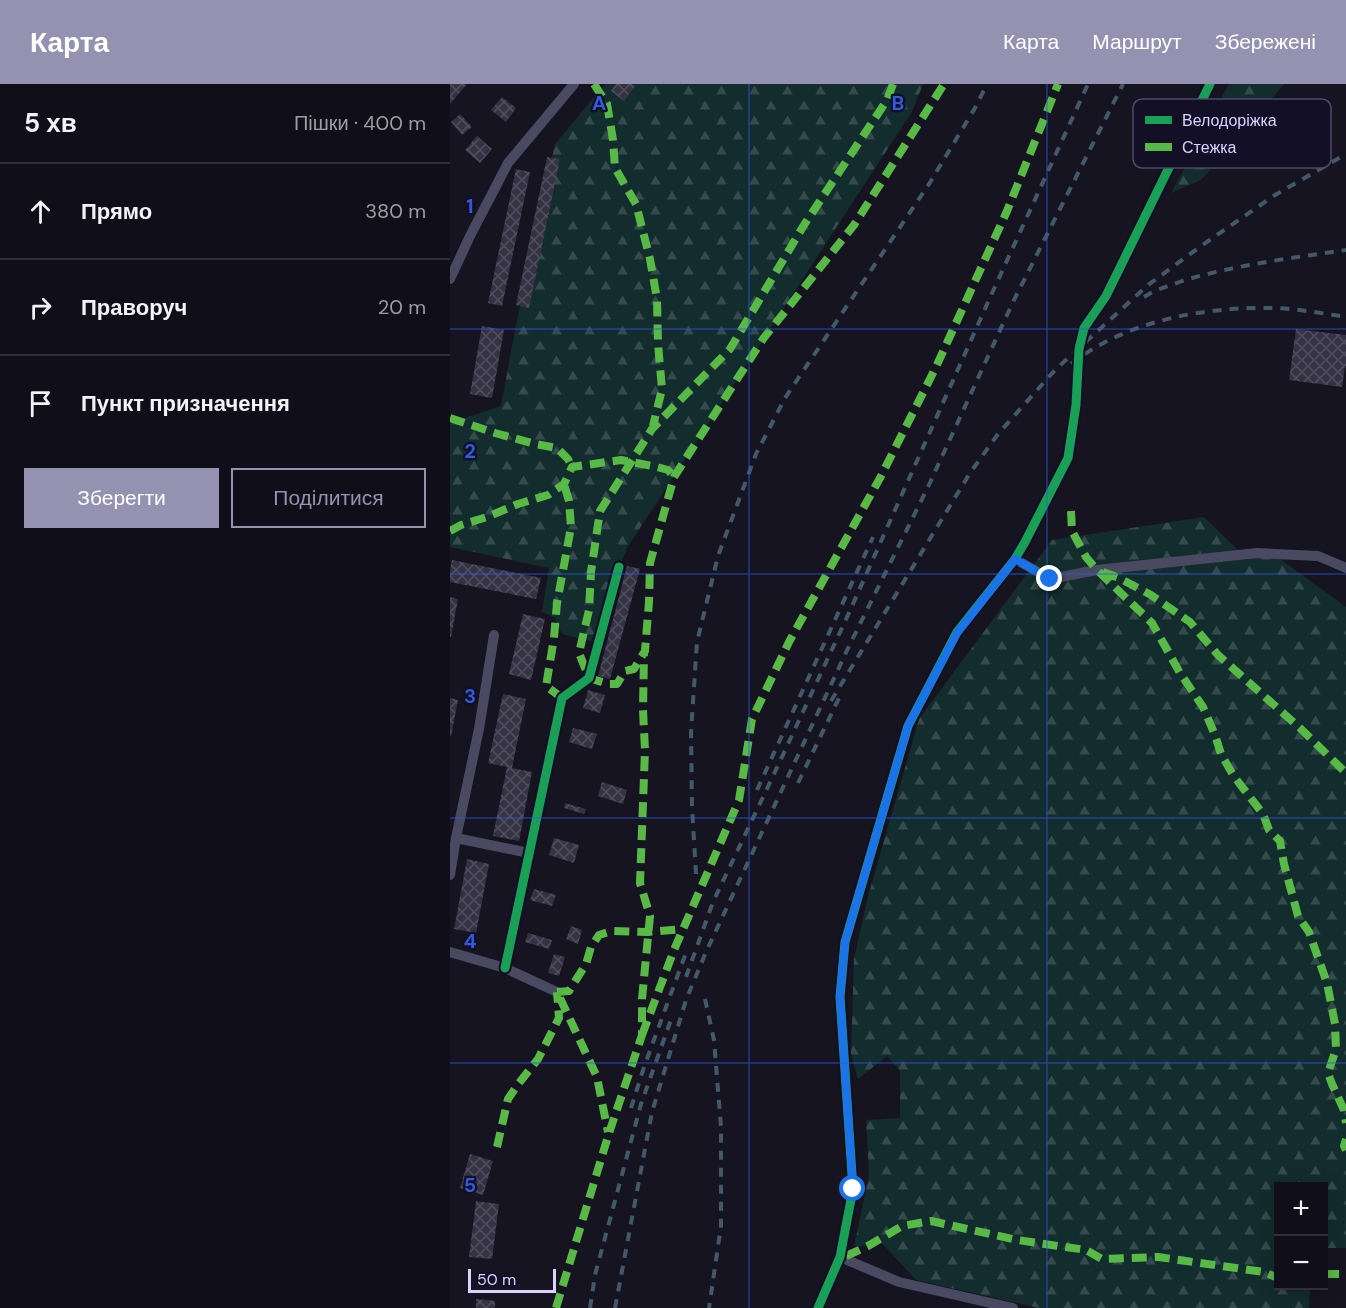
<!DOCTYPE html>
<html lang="uk">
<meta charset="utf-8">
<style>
body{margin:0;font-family:"DM Sans",sans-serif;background:#191822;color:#f1f3f6}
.controls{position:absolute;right:18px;bottom:18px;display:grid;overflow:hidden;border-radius:0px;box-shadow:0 3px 15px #0003}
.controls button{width:54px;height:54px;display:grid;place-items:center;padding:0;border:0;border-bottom:2px solid #302f38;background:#100f19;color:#f1f3f6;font:30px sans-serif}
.scale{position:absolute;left:18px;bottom:15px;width:88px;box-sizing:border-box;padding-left:6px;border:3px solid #d9d4ff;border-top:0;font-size:16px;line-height:21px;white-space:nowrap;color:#d9d4ff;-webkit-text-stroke:4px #130f26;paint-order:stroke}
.stop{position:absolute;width:18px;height:18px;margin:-14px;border:4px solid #1a73e8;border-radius:50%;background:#fff}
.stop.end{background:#1a73e8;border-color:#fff;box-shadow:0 2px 6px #0008}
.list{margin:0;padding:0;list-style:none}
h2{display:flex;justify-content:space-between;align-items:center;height:78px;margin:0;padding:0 24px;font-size:26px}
h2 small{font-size:20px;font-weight:400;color:#9c9ca2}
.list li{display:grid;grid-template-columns:39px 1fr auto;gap:18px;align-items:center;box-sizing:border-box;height:96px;padding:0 24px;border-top:2px solid #302f38}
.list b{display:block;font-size:22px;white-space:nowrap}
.list em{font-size:20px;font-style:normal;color:#9c9ca2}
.actions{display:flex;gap:12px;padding:18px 24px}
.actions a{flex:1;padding:14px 0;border:2px solid #9591b1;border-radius:0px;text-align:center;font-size:21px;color:#9591b1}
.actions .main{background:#9591b1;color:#fff}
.icon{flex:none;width:33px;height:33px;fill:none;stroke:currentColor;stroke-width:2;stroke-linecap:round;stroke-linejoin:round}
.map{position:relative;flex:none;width:896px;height:1224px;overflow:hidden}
header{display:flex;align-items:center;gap:36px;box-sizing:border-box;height:84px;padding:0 30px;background:#9591b1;color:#fff}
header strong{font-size:28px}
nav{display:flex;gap:33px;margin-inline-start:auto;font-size:21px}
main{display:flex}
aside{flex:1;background:#100f19}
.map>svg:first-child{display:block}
</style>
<header>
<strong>Карта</strong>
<nav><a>Карта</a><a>Маршрут</a><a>Збережені</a></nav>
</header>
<main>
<aside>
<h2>5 хв<small>Пішки · 400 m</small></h2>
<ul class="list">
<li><svg class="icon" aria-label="ahead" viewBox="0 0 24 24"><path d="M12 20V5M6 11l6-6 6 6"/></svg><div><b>Прямо</b></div><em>380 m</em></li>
<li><svg class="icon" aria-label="right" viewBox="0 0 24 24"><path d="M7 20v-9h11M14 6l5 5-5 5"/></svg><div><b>Праворуч</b></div><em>20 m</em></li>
<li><svg class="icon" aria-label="arrive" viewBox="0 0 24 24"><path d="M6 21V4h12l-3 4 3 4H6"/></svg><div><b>Пункт призначення</b></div></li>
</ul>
<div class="actions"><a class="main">Зберегти</a><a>Поділитися</a></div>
</aside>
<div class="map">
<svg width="896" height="1224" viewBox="0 0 896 1224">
<defs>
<pattern id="forest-firs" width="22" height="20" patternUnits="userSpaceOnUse" patternTransform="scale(1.5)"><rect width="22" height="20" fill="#132c2d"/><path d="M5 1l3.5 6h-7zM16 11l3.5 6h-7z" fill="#354a4c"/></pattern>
<pattern id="building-cross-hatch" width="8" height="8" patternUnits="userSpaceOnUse" patternTransform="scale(1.5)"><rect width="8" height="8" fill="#343243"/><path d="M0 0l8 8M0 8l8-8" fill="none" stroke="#514f5f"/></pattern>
</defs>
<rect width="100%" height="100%" fill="#161421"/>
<!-- forest -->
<path fill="url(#forest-firs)" d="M155,0H473L463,26L177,464L141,557L112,550L105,534L92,528L99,484L0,463V339L51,322L66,241L105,60Z
M779,0H834L751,96L721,109Z
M754,433L789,467L815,464L896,523V1164H874V1102H828V1202H860L859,1224H589L466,1196L428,1155L418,1162H404L419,1091L416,1036L450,1034V987L437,972L408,995L401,970L404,875L417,816L469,635L602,456Z"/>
<!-- building -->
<path fill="url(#building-cross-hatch)" d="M0,0H17L0,20Z
M166,0H182L185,2L174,17L161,7Z
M52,13L66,24L56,38L41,26Z
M10,30L22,43L12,51L1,38Z
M27,52L42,65L30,79L15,66Z
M97,73L110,75L79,224L66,221Z
M66,85L80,88L52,222L38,219Z
M32,242L54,246L42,314L20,310Z
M846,245L896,251V282H895L892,303L839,296Z
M2,476L91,494L86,515L0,498V486Z
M177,482L190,485L160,595L148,592Z
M0,513L8,515L1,553H0Z
M73,530L95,535L81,596L59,590Z
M138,606L155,611L150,629L133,624Z
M53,610L76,615L62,684L82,688L69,757L43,752L57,683L38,679Z
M0,614L8,616L1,652H0Z
M123,644L147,650L142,665L119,658Z
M152,698L177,706L173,720L148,712Z
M115,719L136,725L134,730L114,724Z
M104,754L129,761L124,779L99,771Z
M17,775L39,780L26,849L4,845Z
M84,805L106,811L102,822L80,816Z
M121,842L132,846L128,860L116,855Z
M78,849L102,856L99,865L75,858Z
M104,870L115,873L109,892L98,889Z
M20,1070L43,1077L33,1111L10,1104Z
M26,1117L49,1120L42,1175L19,1173Z
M26,1215L45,1217V1224H26Z"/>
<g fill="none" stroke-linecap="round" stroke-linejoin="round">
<!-- minor -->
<path stroke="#4a4962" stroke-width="10" d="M0,195L20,152L58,79L124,0
M565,475L600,495L647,486L807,469L868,472L896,484
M6,754L79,769
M0,791L6,754L29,645L44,551
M0,868L55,884L107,908
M55,884L112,614L139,594L169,483
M390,1173L449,1198L563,1224
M368,1224L390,1173L403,1105L390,913L395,858L458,642L507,548L565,475L575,458L618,374L626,321L629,265L634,244L656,212L760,0"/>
<!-- rail -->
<path stroke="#43596b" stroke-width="4" stroke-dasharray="9 8" stroke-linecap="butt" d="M694,213C706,205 719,202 732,197C785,181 841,174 896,166
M621,280C674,238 751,223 818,224C843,224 871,229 896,233
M381,617L520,389L548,350L605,286L698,201L751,162L825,111L896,70
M348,699L391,610
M307,706L423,453
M246,790L242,723L241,648L247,558L268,472L306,370L335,314L479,100L525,24L537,0
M236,893L263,818L324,690L398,531L543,207L638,0
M255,915L264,956L271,1043V1142L259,1224
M181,1024L194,983L237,866
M140,1224L145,1191L191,1020L223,930
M165,1224L202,1028L236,916L256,868L400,560L478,403L563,218L673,0"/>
<!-- quiet -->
<path stroke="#58b947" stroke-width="8" stroke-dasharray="15 8" stroke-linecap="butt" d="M144,0L157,20L163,56L165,84L186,120L200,175L207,215L208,260L212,305L203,342
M443,0L437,16L354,141L280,265L202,345L150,427L141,488L139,526L129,569L139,594L158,600H167L175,587L184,585L195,567L199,518L200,479L224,393L313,255L404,141L494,0
M0,334L45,349L85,360L107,364L118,375L122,383
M621,427L622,447L636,473L647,486L702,539L730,589L753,623L765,651L771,670L783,691L813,730L819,746L830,757L834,780L848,832L859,848L877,899L885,940L886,965L878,989L882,1000L894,1026L896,1039
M0,447L11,441L37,433L68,420L98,411L114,400L122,383L171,376L207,383L218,386L224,393
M653,488L669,494L701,511L740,538L768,571L851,645L896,689
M112,614L96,602L104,554L107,519L121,443L119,417L114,400
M107,908L119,907L136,880L141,863L149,851L162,847L198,848L233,845
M110,914L147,993L158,1048
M192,951L224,866L289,716L302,635L339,558L430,394L486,283L557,127L608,0
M896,1055L894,1062L896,1066
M47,1063L58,1015L69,999L88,975L109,934L107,908
M396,1172L418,1162L452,1142L481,1137L567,1156L636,1166L652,1175L708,1173L814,1188L828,1194
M874,1190H896
M106,1224L159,1049L192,951V915L200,832L190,799L195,666L193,626L194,570"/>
<!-- cycleway casing -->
<g stroke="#130f26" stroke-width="13">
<path id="cycleway" d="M55,884L112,614L139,594L169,483
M368,1224L390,1173L403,1105L390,913L395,858L458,642L507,548L565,475L575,458L618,374L626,321L629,265L634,244L656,212L760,0"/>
</g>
<!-- cycleway -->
<use href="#cycleway" stroke="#1a9f57" stroke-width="9"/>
</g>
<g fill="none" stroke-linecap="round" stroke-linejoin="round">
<!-- route -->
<path stroke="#1a73e8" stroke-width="8" d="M403,1105L390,913L395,858L458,642L507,549L565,475L600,495"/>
</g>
<!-- grid -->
<path fill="none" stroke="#305bdc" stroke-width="1.5" stroke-opacity="0.55" d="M299,0V1224M597,0V1224M0,245H896M0,490H896M0,734H896M0,979H896"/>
<!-- legend -->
<rect x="683" y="15" width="198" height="69" rx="9" fill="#130f26" stroke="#4e4a67" stroke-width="1.5"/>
<rect x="695" y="32" width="27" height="8" fill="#1a9f57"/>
<rect x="695" y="59" width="27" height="8" fill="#58b947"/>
<g font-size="16" fill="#d9d4ff">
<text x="732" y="42">Велодоріжка</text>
<text x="732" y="69">Стежка</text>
</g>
<g font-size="20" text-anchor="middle" font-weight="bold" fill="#305bdc" stroke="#130f26" stroke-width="4.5" stroke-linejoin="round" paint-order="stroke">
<text x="149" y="26">A</text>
<text x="448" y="26">B</text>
<text x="20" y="129">1</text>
<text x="20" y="374">2</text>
<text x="20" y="619">3</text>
<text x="20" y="864">4</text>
<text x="20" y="1108">5</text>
</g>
</svg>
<div class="controls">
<button>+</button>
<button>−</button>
</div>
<div class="scale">50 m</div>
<div class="stop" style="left:403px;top:1105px"></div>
<div class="stop end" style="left:600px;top:495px"></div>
</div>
</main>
